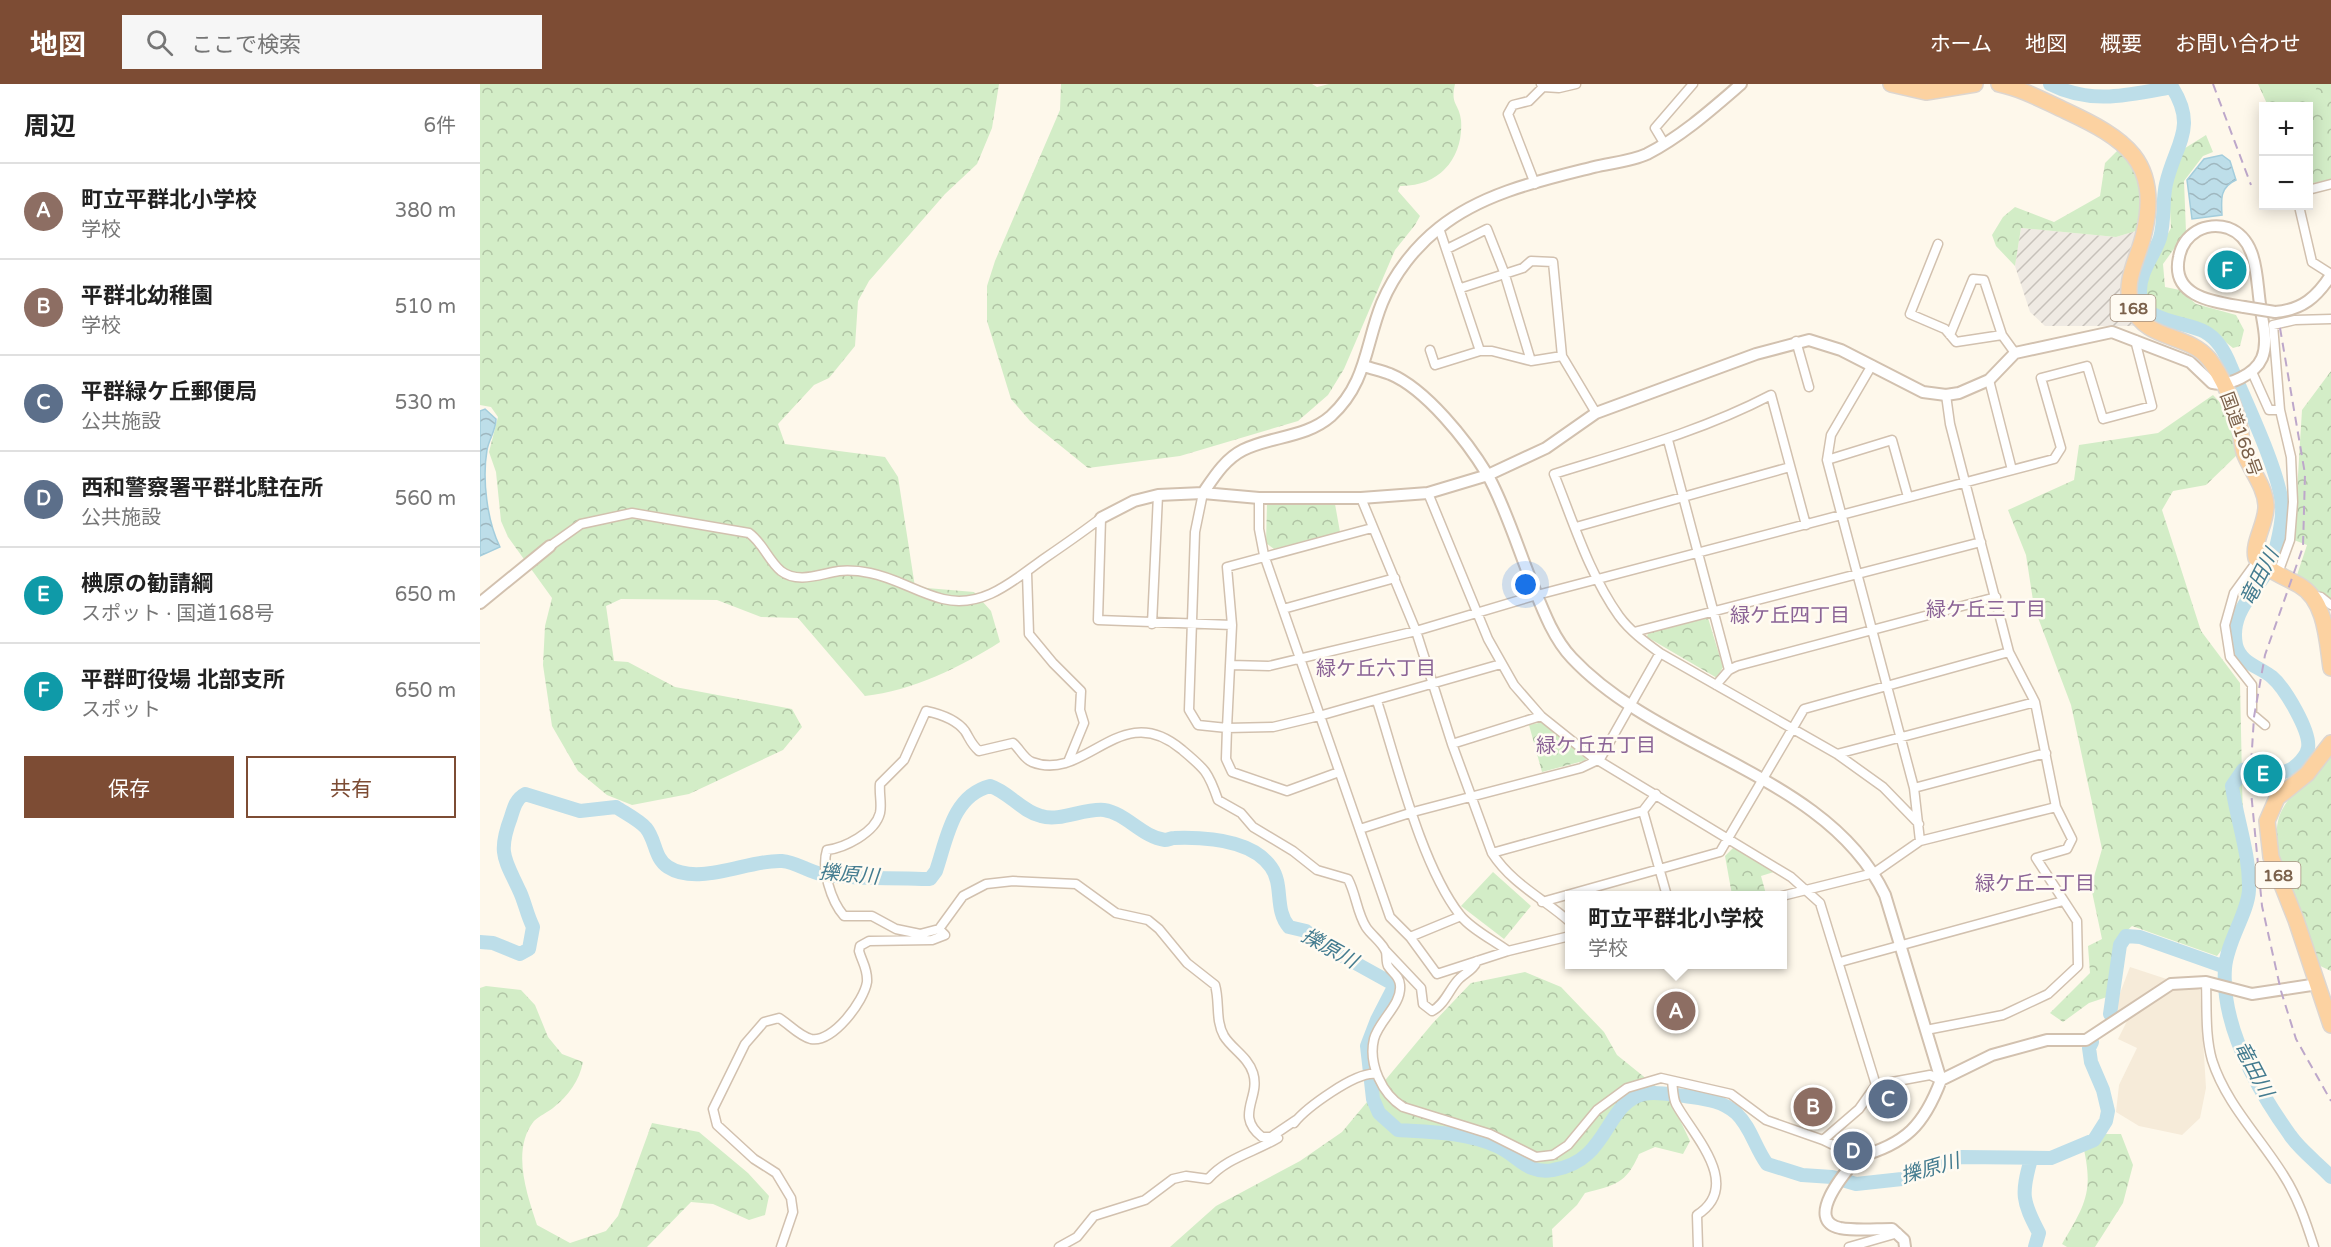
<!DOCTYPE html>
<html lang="ja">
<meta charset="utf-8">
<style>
body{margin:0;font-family:"Varela Round","Noto Sans JP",sans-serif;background:#f6f6f6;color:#222}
.controls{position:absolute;right:18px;top:18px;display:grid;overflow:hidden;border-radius:0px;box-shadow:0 3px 15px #0003}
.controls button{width:54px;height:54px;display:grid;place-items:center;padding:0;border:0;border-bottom:2px solid #e0e0e0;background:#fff;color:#222;font:30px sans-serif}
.you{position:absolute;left:1046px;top:501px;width:21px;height:21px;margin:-15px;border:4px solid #fff;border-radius:50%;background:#1a73e8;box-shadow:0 0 0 9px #1a73e833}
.badge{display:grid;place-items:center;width:39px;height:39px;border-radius:50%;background:#7d4c34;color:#fff;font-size:20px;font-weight:700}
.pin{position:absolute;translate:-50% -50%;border:3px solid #fff;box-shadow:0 2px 6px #0006}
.popup{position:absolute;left:1085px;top:807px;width:222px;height:78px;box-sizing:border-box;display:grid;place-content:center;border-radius:0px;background:#fff;filter:drop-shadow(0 2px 4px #0005);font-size:20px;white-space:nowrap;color:#767676}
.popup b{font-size:22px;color:#222}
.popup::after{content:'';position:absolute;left:50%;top:100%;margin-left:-12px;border:12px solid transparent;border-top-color:#fff}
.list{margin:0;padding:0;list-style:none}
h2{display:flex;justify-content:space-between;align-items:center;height:78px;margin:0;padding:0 24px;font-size:26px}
h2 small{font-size:20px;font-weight:400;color:#767676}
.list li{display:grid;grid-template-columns:39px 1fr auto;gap:18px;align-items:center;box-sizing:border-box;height:96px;padding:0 24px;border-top:2px solid #e0e0e0}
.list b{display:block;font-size:22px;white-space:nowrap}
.list p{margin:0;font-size:20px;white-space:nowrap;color:#767676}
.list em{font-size:20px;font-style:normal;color:#767676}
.actions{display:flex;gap:12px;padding:18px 24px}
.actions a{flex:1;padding:14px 0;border:2px solid #7d4c34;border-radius:0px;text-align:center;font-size:21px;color:#7d4c34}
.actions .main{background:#7d4c34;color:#fff}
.icon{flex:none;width:33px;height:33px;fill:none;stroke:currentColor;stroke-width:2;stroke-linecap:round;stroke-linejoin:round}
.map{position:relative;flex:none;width:1851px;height:1163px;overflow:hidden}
header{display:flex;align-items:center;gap:36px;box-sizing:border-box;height:84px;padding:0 30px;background:#7d4c34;color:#fff}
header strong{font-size:28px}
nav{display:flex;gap:33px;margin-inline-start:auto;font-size:21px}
.search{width:420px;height:54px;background:#f6f6f6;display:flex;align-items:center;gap:15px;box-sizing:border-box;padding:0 21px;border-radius:0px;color:#767676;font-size:22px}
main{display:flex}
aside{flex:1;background:#fff}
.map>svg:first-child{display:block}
</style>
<header>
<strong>地図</strong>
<div class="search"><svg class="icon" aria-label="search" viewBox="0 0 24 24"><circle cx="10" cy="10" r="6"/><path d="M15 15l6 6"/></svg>ここで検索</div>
<nav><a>ホーム</a><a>地図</a><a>概要</a><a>お問い合わせ</a></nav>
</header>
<main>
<aside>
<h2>周辺<small>6件</small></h2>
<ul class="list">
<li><span class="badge" style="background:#8d6e63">A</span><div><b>町立平群北小学校</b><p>学校</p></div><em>380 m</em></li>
<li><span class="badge" style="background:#8d6e63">B</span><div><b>平群北幼稚園</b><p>学校</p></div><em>510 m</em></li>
<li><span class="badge" style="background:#5c6f8a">C</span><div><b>平群緑ケ丘郵便局</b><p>公共施設</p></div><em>530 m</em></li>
<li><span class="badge" style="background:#5c6f8a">D</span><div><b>西和警察署平群北駐在所</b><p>公共施設</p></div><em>560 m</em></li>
<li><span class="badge" style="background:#0f9aa8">E</span><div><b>椣原の勧請綱</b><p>スポット · 国道168号</p></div><em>650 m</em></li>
<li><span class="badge" style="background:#0f9aa8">F</span><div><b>平群町役場 北部支所</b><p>スポット</p></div><em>650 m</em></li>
</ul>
<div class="actions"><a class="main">保存</a><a>共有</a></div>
</aside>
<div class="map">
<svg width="1851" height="1163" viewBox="0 0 1851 1163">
<defs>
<pattern id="industrial-furrows" width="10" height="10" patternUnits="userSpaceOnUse" patternTransform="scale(1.5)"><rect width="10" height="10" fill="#efeae3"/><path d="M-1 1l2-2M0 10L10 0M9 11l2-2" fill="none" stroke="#c7c1ba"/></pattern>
<pattern id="forest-crowns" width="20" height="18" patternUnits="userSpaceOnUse" patternTransform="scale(1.5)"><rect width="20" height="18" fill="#d3edc7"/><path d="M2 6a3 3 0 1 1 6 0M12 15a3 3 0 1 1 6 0" fill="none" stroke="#b0c3a4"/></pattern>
<pattern id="water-waves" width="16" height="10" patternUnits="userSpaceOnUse" patternTransform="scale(1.5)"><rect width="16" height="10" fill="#bddee9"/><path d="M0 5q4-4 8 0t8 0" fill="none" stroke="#9fb7bf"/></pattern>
</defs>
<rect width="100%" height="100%" fill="#fef8eb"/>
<!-- residential -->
<path fill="#f6ebd9" d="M1650,883L1720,906L1726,1004L1720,1034L1702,1051L1659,1042L1636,1028L1639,1001L1657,964L1638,955L1649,933L1634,925Z"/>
<!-- industrial -->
<path fill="url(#industrial-furrows)" d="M1541,144L1636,153L1656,147L1647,178L1657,242H1565L1550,228L1535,182Z"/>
<!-- forest -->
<path fill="url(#forest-crowns)" d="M0,0H519L512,44L497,80L465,110L389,197L378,217L375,262L349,294L334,301L298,340L305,360L405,373L418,393L435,503L494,508L511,527L520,558C481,583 432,607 385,612L318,534L281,533L237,516L141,515L126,522L134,577L148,578L195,603L312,625L322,643L303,666L209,710L152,721L127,711L98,687L72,642L63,581L65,542L72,514L28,453L21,437L16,388L9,368L18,333L11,323L0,321Z
M581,0H832L837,3L849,0H975C970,21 979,19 981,36C984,74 959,103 920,102L918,107L940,132L935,141L915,166L864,285L848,311L818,337L700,372L608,384L550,337L531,315L507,237V202L515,177L580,26Z
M1778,0H1851V95L1829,100L1828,22H1788Z
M1726,51L1733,68L1723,72L1704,97L1706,148L1683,180L1685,203L1700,206L1716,220L1756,231L1764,246L1760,262L1753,264L1727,243L1679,231L1667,221L1662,210L1666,190L1691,144L1689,106L1693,86L1702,66Z
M1639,65C1667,95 1663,108 1656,147L1636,153L1541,144L1535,182L1516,162L1512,151L1523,133L1535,123L1574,138L1620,112L1625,79Z
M1851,287V516L1817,491L1827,461L1814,456L1822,326Z
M1733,311L1750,329L1759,369L1726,401L1693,407L1682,426L1721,547L1760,599L1765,836L1737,872L1652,842L1637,856L1627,913L1609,919L1583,938L1570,929L1610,889L1608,862L1622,855L1611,803L1622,765L1591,621L1554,523L1546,471L1528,426L1594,396L1599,361L1678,349Z
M787,420H855L860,448L794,465L786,459Z
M1228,534L1243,583L1237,594L1167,553L1168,549Z
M1063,638L1107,676L1062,688L1049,641Z
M1851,665V887L1836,880C1823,843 1782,763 1802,726C1814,704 1835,685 1851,665Z
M1254,763L1297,787L1281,792L1286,810L1252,811L1245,772Z
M1013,788L1051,822L1024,855L981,822Z
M1045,888L1081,903L1124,948L1137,971L1189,1013L1210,1057L1203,1070L1175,1063L1159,1070C1146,1100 1135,1101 1105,1109L1097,1121L1072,1145L1073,1163H690L736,1122L820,1077L862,1048L952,940L991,899Z
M6,902L41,906L55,921L68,953L82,970L103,978C99,997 89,1011 73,1024C68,1028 59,1032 54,1037C31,1066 47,1110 57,1141L90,1159L126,1147L138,1132L172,1039L219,1048L268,1089L289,1112L285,1131L269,1136L233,1120L211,1118L167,1163H0V904Z
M1612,1050H1641L1653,1081L1643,1119L1615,1163H1587L1582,1160C1607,1118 1614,1106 1602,1057Z"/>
<!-- garden -->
<path fill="#d3edc7" d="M1794,0H1837L1834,16L1793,9Z"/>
<!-- water -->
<path fill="url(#water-waves)" stroke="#a3cddc" stroke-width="1.5" d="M1742,71L1750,77L1756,96C1740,103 1741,115 1742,131L1712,135L1707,96L1724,75Z
M5,325L16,335C16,346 9,355 7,366C2,395 7,437 20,463L0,472V327Z"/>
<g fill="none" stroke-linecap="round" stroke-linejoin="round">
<!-- river -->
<path stroke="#bddee9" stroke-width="14" d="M1570,0C1611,21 1649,11 1692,3C1718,44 1695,60 1686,100C1682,117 1685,137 1680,154C1674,172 1659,188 1660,209C1660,239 1706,237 1725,248C1738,255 1746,270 1751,283C1765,316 1801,391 1802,423C1803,437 1798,455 1795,468C1787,502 1748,522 1756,561C1760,579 1780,583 1792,593C1805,604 1831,648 1828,664C1826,674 1812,688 1802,688C1788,689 1778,681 1763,686L1752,702C1757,737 1770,770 1769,806C1768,829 1747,857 1745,884C1741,942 1777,1005 1810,1051C1820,1066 1838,1079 1851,1093
M0,858L13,859L40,870L49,865L53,843C47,831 45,819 40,808C25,775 17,770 31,733C34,723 36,715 45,710L100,727L136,723C145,729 159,736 166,744C176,756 174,774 188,783C219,803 270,775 302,777C316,778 327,787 341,790C370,796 412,793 442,795H450L456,787C467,755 472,712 510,702C529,708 541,727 561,732C580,738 604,724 624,726C646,729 662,753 685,756C688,756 691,754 694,754C724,753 771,755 791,783C804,801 794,826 809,843L826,847L841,860L915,901L897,936L887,962L893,1015L899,1029L918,1046C951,1048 985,1048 1017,1062C1038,1071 1047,1091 1073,1086C1130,1077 1124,1019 1164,1010C1176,1007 1193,1011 1205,1012C1224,1015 1241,1016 1256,1029C1271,1043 1275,1064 1287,1080L1322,1091L1352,1093L1376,1100L1422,1095L1481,1073L1571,1074L1614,1056L1626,1037L1628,1027L1623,1006L1611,978L1609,964L1612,958
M1630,930L1640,861L1646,852L1660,853L1745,883
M1551,1075C1541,1110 1542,1117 1559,1149L1555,1163"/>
<!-- minor casing -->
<g stroke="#d2c1af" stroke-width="11">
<path id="minor" d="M1061,0L1063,3L1079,4L1096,0
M1184,59L1175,44L1213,0
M1055,100L1028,30L1033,21L1049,17L1063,3
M1828,106L1851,100
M1819,122L1832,178L1851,190
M959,144L1000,267H1012L1051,277L1082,272L1116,329
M1458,160L1430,230L1465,245L1476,258L1522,251L1535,269
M967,165L1007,145L1024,188L1051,277
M981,204L1043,184L1051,177L1073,178L1082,272
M1470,251L1493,195L1504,196L1522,251
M1316,257L1329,303
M950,266L955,281L1000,267
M1392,281L1351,351L1347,376L1434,704L1440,757
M1772,288L1789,326H1800
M1509,296L1532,386
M1188,356L1249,586
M1347,376L1412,356L1428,413
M723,409L715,448L709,626L718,641L747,644L746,675L752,688L807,707L859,688
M948,409L1008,555L1034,601L1061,632L1111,672L1311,793L1340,819L1396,1001L1379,1025L1343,1056
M779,414V445L784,471L910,833L930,853L957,890L1028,867L1090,852
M881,414L936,547L972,660L1012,769C1032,800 1063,814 1090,838
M621,434L618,536L752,541
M1326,441L1291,311C1222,347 1148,367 1074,390C1093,437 1109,490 1139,532C1150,547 1165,558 1180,569L1357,670L1403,703L1439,740
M1096,443L1310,383
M892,444L747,483L752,541L747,644L793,643L839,632L1021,580
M70,462L101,440L152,429L269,449C283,459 288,476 301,487C318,500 340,490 359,487C369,486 380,487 390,489C416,494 438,509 463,515C504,525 535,495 565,474C584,461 603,448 621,434
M1778,476L1754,509L1745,541L1750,573L1772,601V630L1785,641
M547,489L549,550L573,579L601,607L600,626L604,639L588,678
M1798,489L1810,456L1813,418L1811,373L1800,326L1793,241L1815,236L1851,235
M1832,511L1841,513L1851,521
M803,525L915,494
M672,540L678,411
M1154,548L1501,458
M750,581L789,582L936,547L1057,511L1574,375L1581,364L1561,294L1607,282L1623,335L1672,322L1655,256
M1236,601L1249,586L1257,582L1516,513
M897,617C917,679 941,781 980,831C991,845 1013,856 1028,867
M972,660L1061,632
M1357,670L1555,618
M1434,704L1566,669
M1163,727L1187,812
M880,745L933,728L1101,684L1120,675L1180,569
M1012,769L1163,727L1176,710
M1302,812L1394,789L1440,757L1576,723
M1062,818L1240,768L1324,625L1529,568
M459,845L483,812L506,800L533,797L596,800L636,829L668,836L679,845L707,879L735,901C740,918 735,936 744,952C752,965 768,973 773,989C781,1014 754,1031 782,1053H791L816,1036
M930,853L981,832
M906,867L941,904L943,920L952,927C965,921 970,903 980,894C987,888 994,885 997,877
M1360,878L1583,817
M1726,898C1727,924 1725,951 1732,976C1746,1020 1780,1053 1804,1092C1818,1114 1826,1138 1834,1163
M1446,946L1523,931L1568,910L1598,882L1597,837L1556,774L1587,765L1592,755L1576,723L1555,618L1529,568L1470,340L1466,311
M1192,997C1193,1004 1193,1014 1196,1020C1212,1050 1264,1101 1217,1131L1218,1163
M1396,1001L1450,991L1461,996
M814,1039C826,1024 876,987 896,990
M301,1163L313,1128L311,1114L296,1089L274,1075L237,1041L233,1025L265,960L284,938L299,934C309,940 319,952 331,955C353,959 384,917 387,898C388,885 382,878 379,867L380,862L389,857L452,856L465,851L459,845L440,850L416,845L392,832H364C351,817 341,785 347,766C364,764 395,749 400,729C402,720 399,710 400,700L424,676L446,627C460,630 476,635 485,647C490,655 491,660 499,667L533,659C540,665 544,675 552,678C606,699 640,614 701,665C725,685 728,687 738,716L761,729L773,743L813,767L837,786L868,795C876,810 877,829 886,843C891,851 903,859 906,868C907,873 906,878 908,882C913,890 919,891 920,901C922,921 899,936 894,955C888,980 902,1010 923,1023L1010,1050L1056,1073L1073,1071L1088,1061L1117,1026L1147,1004L1181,994L1251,1010L1286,1036L1343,1056L1378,1073
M579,1163L597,1153L614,1132L665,1116L693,1095L706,1092L728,1095C748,1073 773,1069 798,1054
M1369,1163L1418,1149"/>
</g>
<!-- tertiary casing -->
<g stroke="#d2c1af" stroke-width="14">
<path id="tertiary" d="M1795,228C1822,226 1837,213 1851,191
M884,282C893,285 902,287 910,290C946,305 987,357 1007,390C1023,417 1038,464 1050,494C1061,521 1072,553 1092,574C1180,668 1348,691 1405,811L1461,996
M723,409C734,393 745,375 763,366C791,352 826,354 851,332C887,299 885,261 902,219C914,190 935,163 959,144C1002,109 1062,96 1114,83C1131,79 1152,77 1167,70C1202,52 1232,25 1261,0
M621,434L654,417L678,411L723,409L779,414H881L948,409L1008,391L1066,364L1116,329L1276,270L1329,256L1361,266L1443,308L1466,311L1479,309L1509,296L1535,269L1632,248L1710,278L1732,299C1749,303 1775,290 1782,274C1789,257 1782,237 1780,220C1776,193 1778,155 1748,144C1738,141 1726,142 1717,147C1707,153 1701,162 1699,173C1690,214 1736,218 1764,223
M0,519L70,462
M1425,1163L1424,1156L1412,1145C1395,1145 1376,1147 1360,1144C1323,1136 1367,1086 1378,1073C1426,1060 1444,1041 1461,996L1512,971L1567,956H1606L1691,900L1726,898L1772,910L1838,900"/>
</g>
<!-- trunk casing -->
<g stroke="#ddd6d0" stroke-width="18">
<path id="trunk" d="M1411,0L1446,8L1495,0
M1519,0C1543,5 1564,17 1586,27C1644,54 1681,77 1664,149C1659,173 1642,198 1652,223C1666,257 1708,249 1729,275C1742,292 1754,319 1759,340C1762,351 1761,361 1765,371C1772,388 1785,403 1786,421C1787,439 1772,458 1776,474C1787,486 1805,493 1819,501C1846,516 1847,557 1851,584
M1851,659L1827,690L1797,714L1787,737L1791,773L1816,836L1851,941"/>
</g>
<!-- minor -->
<use href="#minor" stroke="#fff" stroke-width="8"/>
<!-- tertiary -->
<use href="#tertiary" stroke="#fff" stroke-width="10"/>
<!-- trunk -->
<use href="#trunk" stroke="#fcd2a1" stroke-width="15"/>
<!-- rail -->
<path stroke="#bda7ca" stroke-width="2" stroke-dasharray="9 6" stroke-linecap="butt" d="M1733,0L1771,101
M1800,244L1825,390L1823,463L1785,571L1774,633L1770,697L1782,822L1801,907L1816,955L1851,1017"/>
<!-- tertiary-bridge casing -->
<g stroke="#d2c1af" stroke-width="14" stroke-linecap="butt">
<path id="tertiary-bridge" d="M1764,223L1795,228"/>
</g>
<!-- tertiary-bridge -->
<use href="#tertiary-bridge" stroke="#fff" stroke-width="10"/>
</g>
<g text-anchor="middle" stroke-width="5" stroke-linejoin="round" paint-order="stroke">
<!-- shield labels -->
<g fill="#fffbf2" stroke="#a38f7d" stroke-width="1.5">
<rect x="1630.5" y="211" width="45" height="26" rx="4.5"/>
<rect x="1775.5" y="778" width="45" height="26" rx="4.5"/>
</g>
<g font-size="16" font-weight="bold" fill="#7b614b">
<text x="1653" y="230">168</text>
<text x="1798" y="797">168</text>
</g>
<!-- street labels -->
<g font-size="18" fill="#7b614b" stroke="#fffbf2">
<text transform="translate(1761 350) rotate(70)" y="6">国道168号</text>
</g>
<!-- water labels -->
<g font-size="20" font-style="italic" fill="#437b8f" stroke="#fffbf2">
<text transform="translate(1779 493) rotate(-63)" y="7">竜田川</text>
<text transform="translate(369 790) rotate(5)" y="7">擽原川</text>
<text transform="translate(850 864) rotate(29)" y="7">擽原川</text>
<text transform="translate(1774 985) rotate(62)" y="7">竜田川</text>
<text transform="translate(1450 1084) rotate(-16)" y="7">擽原川</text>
</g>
<!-- neighbourhood labels -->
<g font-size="20" fill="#8b6496" stroke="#fffbf2">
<text x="1506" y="532">緑ケ丘三丁目</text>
<text x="1310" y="538">緑ケ丘四丁目</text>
<text x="896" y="591">緑ケ丘六丁目</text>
<text x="1116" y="668">緑ケ丘五丁目</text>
<text x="1555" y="806">緑ケ丘二丁目</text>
</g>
</g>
</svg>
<div class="controls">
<button>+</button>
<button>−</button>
</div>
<div class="you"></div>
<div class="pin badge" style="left:1196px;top:927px;background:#8d6e63">A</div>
<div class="popup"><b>町立平群北小学校</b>学校</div>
<div class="pin badge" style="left:1333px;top:1023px;background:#8d6e63">B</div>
<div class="pin badge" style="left:1408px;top:1015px;background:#5c6f8a">C</div>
<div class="pin badge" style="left:1373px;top:1067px;background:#5c6f8a">D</div>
<div class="pin badge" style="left:1783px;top:690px;background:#0f9aa8">E</div>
<div class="pin badge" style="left:1747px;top:186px;background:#0f9aa8">F</div>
</div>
</main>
